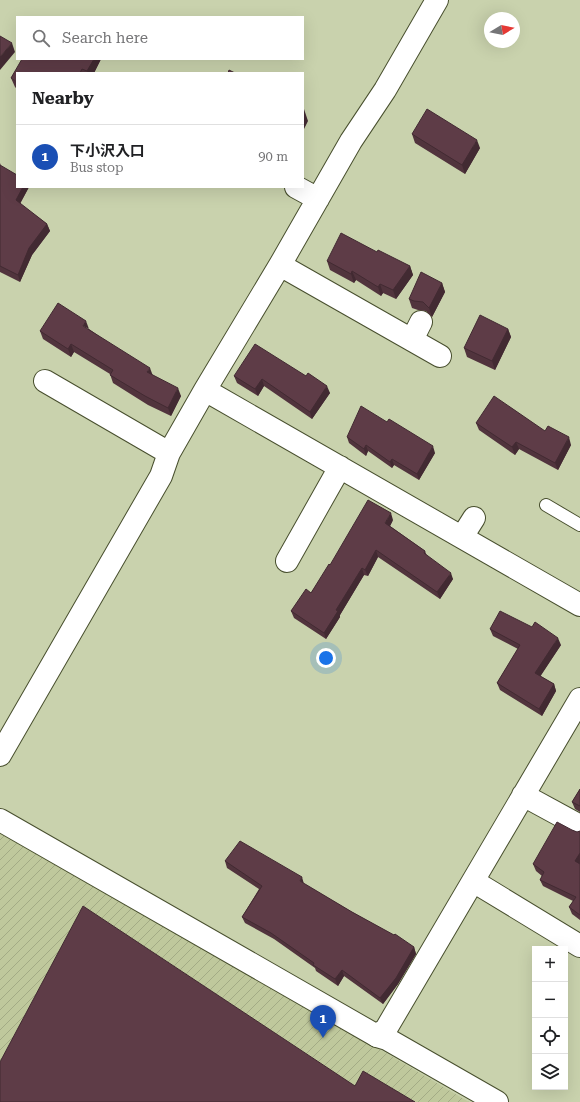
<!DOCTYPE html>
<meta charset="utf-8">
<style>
body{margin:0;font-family:"Roboto Serif","Noto Sans JP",serif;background:#f6f6f6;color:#202124}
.controls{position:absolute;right:12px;bottom:12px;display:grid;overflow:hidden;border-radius:0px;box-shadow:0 4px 16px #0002}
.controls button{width:36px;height:36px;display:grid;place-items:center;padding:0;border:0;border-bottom:1px solid #e0e0e0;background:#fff;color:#202124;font:20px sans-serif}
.compass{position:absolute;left:484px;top:12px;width:36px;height:36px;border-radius:50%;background:#fff;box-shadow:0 4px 16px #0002;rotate:80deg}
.you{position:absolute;left:326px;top:658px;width:14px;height:14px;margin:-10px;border:3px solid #fff;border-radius:50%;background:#1a73e8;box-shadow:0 0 0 6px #1a73e833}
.badge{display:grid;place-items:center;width:26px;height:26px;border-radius:50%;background:#7c3aed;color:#fff;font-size:13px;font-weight:700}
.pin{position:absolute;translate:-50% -33px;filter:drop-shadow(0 1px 2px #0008)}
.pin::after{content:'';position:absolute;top:21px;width:14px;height:12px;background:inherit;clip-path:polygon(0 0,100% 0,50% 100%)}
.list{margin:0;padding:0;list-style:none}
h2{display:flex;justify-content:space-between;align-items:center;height:52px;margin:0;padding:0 16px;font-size:17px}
h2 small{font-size:13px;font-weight:400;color:#757577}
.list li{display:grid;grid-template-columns:26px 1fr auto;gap:12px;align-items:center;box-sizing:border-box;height:64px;padding:0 16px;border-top:1px solid #e0e0e0}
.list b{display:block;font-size:15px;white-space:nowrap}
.list p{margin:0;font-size:13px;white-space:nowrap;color:#757577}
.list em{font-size:13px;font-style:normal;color:#757577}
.icon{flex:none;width:22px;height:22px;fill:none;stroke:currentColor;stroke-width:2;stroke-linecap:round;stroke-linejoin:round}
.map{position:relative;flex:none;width:580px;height:1102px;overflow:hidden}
.search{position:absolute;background:#fff;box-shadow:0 4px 16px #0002;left:16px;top:16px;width:288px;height:44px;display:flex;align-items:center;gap:10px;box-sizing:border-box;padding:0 14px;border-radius:0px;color:#757577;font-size:15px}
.panel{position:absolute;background:#fff;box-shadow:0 4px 16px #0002;left:16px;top:72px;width:288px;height:116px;border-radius:0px}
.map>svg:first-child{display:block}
</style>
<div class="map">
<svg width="580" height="1102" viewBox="0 0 580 1102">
<defs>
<pattern id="industrial-furrows" width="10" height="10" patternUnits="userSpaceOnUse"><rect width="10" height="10" fill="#bfc89c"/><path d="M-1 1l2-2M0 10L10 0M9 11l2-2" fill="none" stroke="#a3ab85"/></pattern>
</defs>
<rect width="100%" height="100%" fill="#c9d2ad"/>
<!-- industrial -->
<path fill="url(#industrial-furrows)" d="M0,825L469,1102H0Z"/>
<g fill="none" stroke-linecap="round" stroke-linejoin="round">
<!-- service casing -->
<g stroke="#484f2e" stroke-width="14">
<path id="service" d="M546,505L580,525"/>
</g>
<!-- minor casing -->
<g stroke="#484f2e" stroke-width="24">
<path id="minor" d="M296,187L318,199
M280,265L440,356
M412,340L421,322
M45,381L169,453
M205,390L580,605
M462,537L474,518
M287,561L340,467
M0,755L161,476L169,453L205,390L280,265L351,141L385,90L437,0
M523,795L580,826
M473,881L580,946
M377,1036L386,1029L580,699"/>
</g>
<!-- tertiary casing -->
<g stroke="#484f2e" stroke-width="24">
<path id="tertiary" d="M0,820L377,1036L387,1039L497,1102"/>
</g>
<!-- service -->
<use href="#service" stroke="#fff" stroke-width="12"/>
<!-- minor -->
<use href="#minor" stroke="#fff" stroke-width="22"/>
<!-- tertiary -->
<use href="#tertiary" stroke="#fff" stroke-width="22"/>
</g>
<!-- wall -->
<path fill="#51343d" d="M101,59L94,73H17Z
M11,78L17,82V89L15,87Z
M412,134L480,148L465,174L415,143Z
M0,163L1,166L17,187H29L20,204L47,224L50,231L32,255L20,282L0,272Z
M377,252L410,266L413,275L396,299L383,293L381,296L356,280L354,283L330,270L327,261Z
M442,283L445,292L432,317L426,311L418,310L412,308L409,299Z
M89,329L181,396L171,416L148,405L113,383L110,374L74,352L71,357L43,339L40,331Z
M508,329L511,337L495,370L467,357L464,348Z
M234,376H306L330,393L312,419L264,386L258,396L237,383Z
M476,423L545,431L571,445L558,470L519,449L515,455L479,430Z
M347,437L435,453L419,480L394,465L392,468L368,451L366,456L349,443Z
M393,520L390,526L425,551L427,556L453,579L440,599L378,557L368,576L364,575L340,615V617L326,639L294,618L291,611L311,593L330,565Z
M490,629L561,645L540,676L554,684L556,691L542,716L500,690L497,683L518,649L493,636Z
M580,789V812L575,809L572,802Z
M572,830L577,832L580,831V920L572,914L569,907L573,901L543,886L540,880L542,876L536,871L533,864Z
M225,861L304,884L352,912L414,947L416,954L398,984L383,1004L344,976L338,986L316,971L315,968L274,939L245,923L242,917L259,889L227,868Z"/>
<!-- shaded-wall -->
<path fill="#422a32" d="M12,43L15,52L0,70V57Z
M94,59H101L94,73H88L87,71Z
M304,109L308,121L303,131V110Z
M477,140L480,148L465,174L462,165Z
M23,187H29L18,207L16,200Z
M47,224L50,231L32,255L20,282L18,275L29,248Z
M410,266L413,275L396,299L393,290Z
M352,271L356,280L354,283L351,274Z
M442,283L445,292L432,317L429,308Z
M380,284L383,293L381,296L378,287Z
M86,321L89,329L83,326Z
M508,329L511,337L495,370L492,361Z
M71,344L74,352L71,357L68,349Z
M150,368L153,376L147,372Z
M262,379L264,386L258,396L255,389Z
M327,386L330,393L312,419L310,412Z
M178,388L181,396L171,416L168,408Z
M569,437L571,445L558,470L555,463Z
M516,442L519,449L515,455L512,447Z
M366,445L368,451L366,456L364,449Z
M433,446L435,453L419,480L417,474Z
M392,459L394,465L392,468L390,462Z
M391,513L393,520L388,530L385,523Z
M376,550L378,557L368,576L365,570Z
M362,568L364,575L340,615V617L326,639L324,633L336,610Z
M451,573L453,579L440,599L437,592Z
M558,638L561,645L538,680L535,673Z
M554,684L556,691L542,716L539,709Z
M580,853V864L578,868L575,861Z
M302,877L304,884L300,881Z
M414,947L416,954L398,984L383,1004L380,998Z
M342,970L344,976L338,986L335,979Z"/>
<!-- building -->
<path fill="#5e3c47" stroke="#422a32" d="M0,36L12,43L0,57Z
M22,59H94L87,71L82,69L80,73H17V82L11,78Z
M229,70L235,73H228Z
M427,109L477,140L462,165L412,134Z
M0,165L17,175V187H23L16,200L47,224L29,248L18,275L0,266Z
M341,233L377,252L378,250L410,266L393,290L380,284L378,287L352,271L351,274L327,261Z
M421,272L442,283L429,308L423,302L414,301L409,299Z
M58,303L86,321L83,326L150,368L147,372L178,388L168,408L145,396L110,375L113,370L71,344L68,349L40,331Z
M480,315L508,329L492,361L464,348Z
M255,344L306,376L308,373L327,386L310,412L262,379L255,389L234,376Z
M494,396L545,431L548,426L569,437L555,463L516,442L512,447L476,423Z
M361,406L387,422L389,419L433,446L417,474L392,459L390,462L366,445L364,449L347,437Z
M368,500L391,513L385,523L425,551L424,553L451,573L437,592L376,550L365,570L362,568L336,610L338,611L324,633L291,611L306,589L311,593L329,564L330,565Z
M500,611L532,627L535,622L558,638L535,673L554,684L539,709L497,683L520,645L490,629Z
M580,789V806L572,802Z
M557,822L572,830L577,832L580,831V853L575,861L580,864V915L569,907L576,897L540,880L544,872L533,864Z
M240,841L302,877L300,881L352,912L394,935L395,934L414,947L396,978L380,998L342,970L335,979L313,965L314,963L271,933L242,917L262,886L225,861Z
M83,906L355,1086L363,1071L415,1102H0V1062Z"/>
</svg>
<div class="controls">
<button>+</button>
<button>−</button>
<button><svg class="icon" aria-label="locate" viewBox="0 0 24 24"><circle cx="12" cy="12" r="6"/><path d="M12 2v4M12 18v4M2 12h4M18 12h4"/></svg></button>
<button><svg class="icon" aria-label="layers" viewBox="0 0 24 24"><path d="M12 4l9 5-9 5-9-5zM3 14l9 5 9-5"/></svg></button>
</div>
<svg class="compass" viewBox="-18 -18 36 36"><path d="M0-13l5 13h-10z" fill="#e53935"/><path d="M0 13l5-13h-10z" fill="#757577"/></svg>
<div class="you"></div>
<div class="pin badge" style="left:323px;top:1038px;background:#1a4fb4">1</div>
<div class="search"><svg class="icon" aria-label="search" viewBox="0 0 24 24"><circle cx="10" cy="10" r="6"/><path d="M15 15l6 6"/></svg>Search here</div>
<section class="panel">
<h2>Nearby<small></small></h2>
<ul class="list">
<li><span class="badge" style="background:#1a4fb4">1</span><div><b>下小沢入口</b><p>Bus stop</p></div><em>90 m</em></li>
</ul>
</section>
</div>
